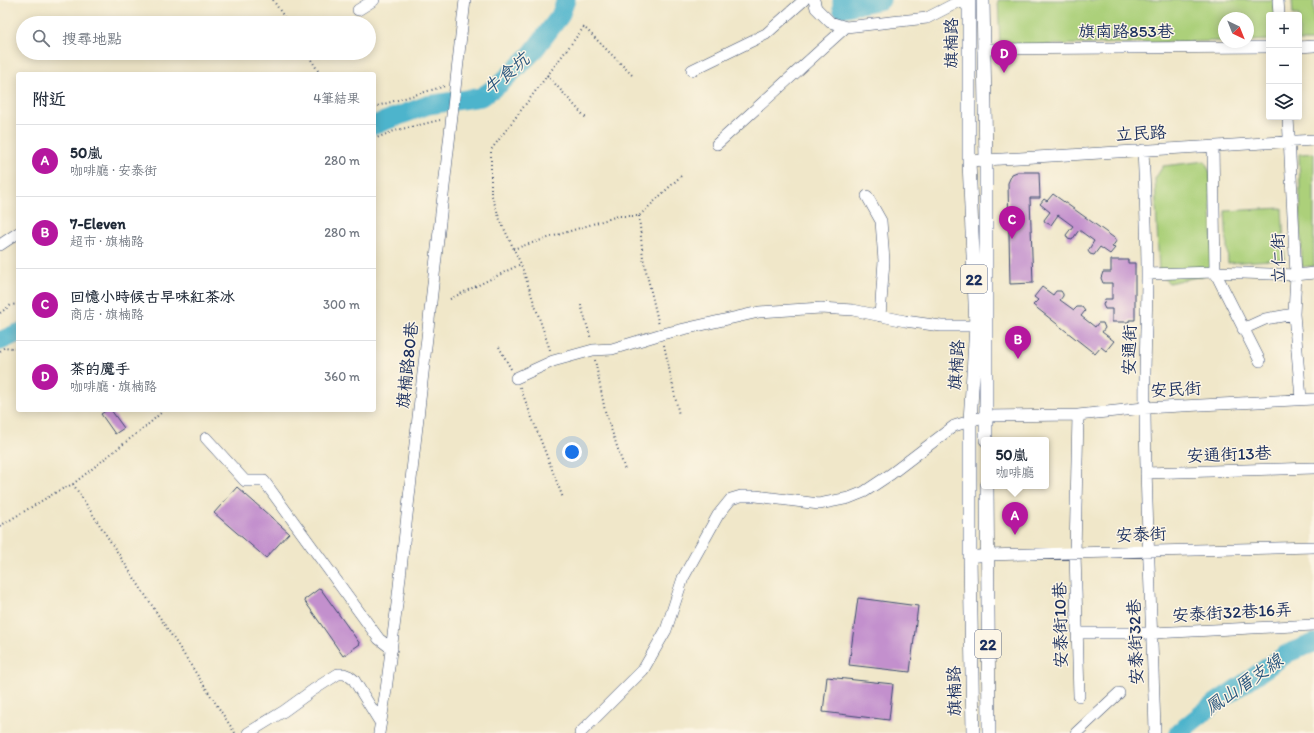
<!DOCTYPE html>
<html lang="zh-TW">
<meta charset="utf-8">
<style>
body{margin:0;font-family:Itim,"LXGW WenKai TC",sans-serif;background:#f2f2f3;color:#1f2937}
.controls{position:absolute;right:12px;top:12px;display:grid;overflow:hidden;border-radius:4px;box-shadow:0 2px 10px #0003}
.controls button{width:36px;height:36px;display:grid;place-items:center;padding:0;border:0;border-bottom:1px solid #e0e1e3;background:#fff;color:#1f2937;font:20px sans-serif}
.compass{position:absolute;left:1218px;top:12px;width:36px;height:36px;border-radius:50%;background:#fff;box-shadow:0 2px 10px #0003;rotate:137deg}
.you{position:absolute;left:572px;top:452px;width:14px;height:14px;margin:-10px;border:3px solid #fff;border-radius:50%;background:#1a73e8;box-shadow:0 0 0 6px #1a73e833}
.badge{display:grid;place-items:center;width:26px;height:26px;border-radius:50%;background:#b5179e;color:#fff;font-size:13px;font-weight:700}
.pin{position:absolute;translate:-50% -33px;filter:drop-shadow(0 1px 2px #0008)}
.pin::after{content:'';position:absolute;top:21px;width:14px;height:12px;background:inherit;clip-path:polygon(0 0,100% 0,50% 100%)}
.popup{position:absolute;left:981px;top:437px;width:68px;height:52px;box-sizing:border-box;display:grid;place-content:center;border-radius:4px;background:#fff;filter:drop-shadow(0 1px 3px #0005);font-size:13px;white-space:nowrap;color:#747a83}
.popup b{font-size:15px;color:#1f2937}
.popup::after{content:'';position:absolute;left:50%;top:100%;margin-left:-8px;border:8px solid transparent;border-top-color:#fff}
.list{margin:0;padding:0;list-style:none}
h2{display:flex;justify-content:space-between;align-items:center;height:52px;margin:0;padding:0 16px;font-size:17px}
h2 small{font-size:13px;font-weight:400;color:#747a83}
.list li{display:grid;grid-template-columns:26px 1fr auto;gap:12px;align-items:center;box-sizing:border-box;height:72px;padding:0 16px;border-top:1px solid #e0e1e3}
.list b{display:block;font-size:15px;white-space:nowrap}
.list p{margin:0;font-size:13px;white-space:nowrap;color:#747a83}
.list em{font-size:13px;font-style:normal;color:#747a83}
.icon{flex:none;width:22px;height:22px;fill:none;stroke:currentColor;stroke-width:2;stroke-linecap:round;stroke-linejoin:round}
.map{position:relative;flex:none;width:1314px;height:733px;overflow:hidden}
.search{position:absolute;background:#fff;box-shadow:0 2px 10px #0003;left:16px;top:16px;width:360px;height:44px;display:flex;align-items:center;gap:10px;box-sizing:border-box;padding:0 14px;border-radius:22px;color:#747a83;font-size:15px}
.panel{position:absolute;background:#fff;box-shadow:0 2px 10px #0003;left:16px;top:72px;width:360px;height:340px;border-radius:4px}
.map>svg:first-child{display:block}
</style>
<div class="map">
<svg width="1314" height="733" viewBox="0 0 1314 733">
<rect width="100%" height="100%" fill="#fcf5e5"/>
<filter id="ink" filterUnits="userSpaceOnUse"><feTurbulence type="fractalNoise" baseFrequency=".025" numOctaves="2"/><feDisplacementMap in="SourceGraphic" scale="8" xChannelSelector="R" yChannelSelector="G"/><feConvolveMatrix kernelMatrix="1 2 1 2 8 2 1 2 1" color-interpolation-filters="sRGB"/></filter>
<filter id="wash" filterUnits="userSpaceOnUse"><feTurbulence type="fractalNoise" baseFrequency=".012" numOctaves="4" result="noise"/><feDisplacementMap in="SourceGraphic" scale="16" xChannelSelector="R" yChannelSelector="G"/><feGaussianBlur stdDeviation="0.9" result="paint"/><feColorMatrix in="noise" values="0 0 0 0 0 0 0 0 0 0 0 0 0 0 0 0 0 1.4 0 .05"/><feComposite in="paint" operator="in"/></filter>
<g filter="url(#wash)">
<rect width="100%" height="100%" fill="#f0e7c9"/>
<!-- green -->
<path fill="#acd07a" stroke="#64806c" d="M998,0H1275L1276,15H1269V40L1248,41V18H1224V41L1000,46Z
M1292,0H1314V41H1299V15H1293Z
M1314,153V266L1302,267L1299,154Z
M1205,161L1210,173L1213,264L1207,275L1169,283L1159,274L1155,179L1163,166Z
M1282,208L1285,259L1228,263L1225,211Z"/>
<g fill="none" stroke-linecap="round" stroke-linejoin="round">
<!-- river -->
<path stroke="#4db4cc" stroke-width="19" d="M842,0V8L881,0
M374,125L428,105L481,97L500,84L532,53L560,16L566,0
M0,341L18,333
M1178,733L1214,704L1288,653L1314,643"/>
</g>
<g id="blocks">
<!-- building -->
<path fill="#c390cd" d="M1017,172H1039L1040,198H1030L1033,283L1010,284L1008,183L1012,174Z
M1053,194L1117,240L1112,247L1115,248L1110,254L1100,247L1094,255L1090,254L1088,251L1094,241L1079,230L1072,240L1068,239L1066,235L1073,226L1058,215L1051,225L1045,222L1044,220L1050,212L1040,204L1044,199L1047,201Z
M1111,260H1128V263H1135V320H1129V322H1112V309H1105L1103,305L1105,299H1112V283H1103L1101,278L1103,272H1111Z
M1042,287L1053,295L1056,291H1061L1063,294V296L1060,300L1074,310L1077,307H1082L1085,311L1081,316L1095,327L1098,323H1103L1105,328L1102,332L1114,341L1106,351L1101,347L1095,354L1033,305L1038,300L1034,297Z
M107,410H111L124,428L115,434L101,414Z
M237,487L289,533L266,558L214,513Z
M320,588L360,644L343,656L304,600Z
M858,598L918,606L910,672L849,665Z
M827,677L893,684L889,720L823,712Z"/>
</g>
</g>
<g filter="url(#ink)">
<use href="#blocks" fill-opacity="0" stroke="#3b4b6e" stroke-width="1"/>
<g fill="none" stroke-linecap="round" stroke-linejoin="round">
<!-- minor casing -->
<g stroke="#3b4b6e" stroke-width="12">
<path id="minor" d="M814,0L816,8L830,22L846,27L927,18L960,1L969,7
M1278,0L1279,15
M358,10L374,0
M1299,47L1314,46
M983,49L1269,47
M692,70L766,34L804,0
M1288,117L1296,275L1294,314L1301,399
M717,144L846,27
M1213,146L1215,272L1260,361
M1143,150C1145,192 1147,233 1147,274C1147,320 1144,365 1145,411C1146,518 1152,624 1155,731L1154,733
M969,161L1314,140
M867,196L881,221L884,261L880,316
M0,245L18,233
M1147,274L1215,272L1296,275L1314,273
M1243,329L1265,319L1294,314
M516,378L553,361L593,350L612,349L662,334L759,312L821,308L853,310L905,321L941,326H976
M1078,415L1075,553L1079,696
M206,438L245,481H264L379,639L392,649
M1146,473L1314,468
M970,557L987,555L1314,547
M1077,633H1153L1314,625
M248,733L284,711L313,690L338,674H344L349,676L354,680L380,722
M379,733L386,690L397,604L465,0
M580,733L643,670L666,630L683,578L718,515L731,499L741,496H756L819,504L849,498L864,492L891,474L954,426L986,416L1078,415L1144,408L1314,399
M1076,733L1119,693"/>
</g>
<!-- major casing -->
<g stroke="#3b4b6e" stroke-width="14">
<path id="major" d="M969,0V161L976,326L970,421V557L973,733
M983,0L986,160V440
M987,486L989,733"/>
</g>
<!-- path -->
<path stroke="#3b4b6e" stroke-width="2" stroke-dasharray="1 3" stroke-linecap="butt" d="M273,0L288,23
M307,53L320,74
M547,75L586,118
M374,107L445,86
M374,139L394,131L440,120
M639,216L643,258L659,325
M513,249L618,216H639L682,175
M450,299L521,264
M581,305L591,339
M0,313L11,305L18,304
M664,345L679,415
M499,347L511,369
M550,350L521,264L500,220L491,193V150L584,27L632,75
M0,351L5,347L18,349
M595,360L605,411L625,470
M520,387L563,498
M73,484L235,733
M0,526L58,491L73,484L151,422L164,410"/>
<!-- minor -->
<use href="#minor" stroke="#fff" stroke-width="11"/>
<!-- major -->
<use href="#major" stroke="#fff" stroke-width="13"/>
</g>
</g>
<g text-anchor="middle" stroke-width="3" stroke-linejoin="round" paint-order="stroke">
<!-- shield labels -->
<g fill="#fcf5e5" stroke="#5e6a86" stroke-width="1">
<rect x="961" y="265" width="26" height="28" rx="3"/>
<rect x="975" y="630" width="26" height="28" rx="3"/>
</g>
<g font-size="16" font-weight="bold" fill="#1b2f5e">
<text x="974" y="285">22</text>
<text x="988" y="650">22</text>
</g>
<!-- street labels -->
<g font-size="17" fill="#1b2f5e" stroke="#fcf5e5">
<text x="1126" y="37">旗南路853巷</text>
<text transform="translate(951 43) rotate(-90)" y="6">旗楠路</text>
<text transform="translate(1141 133) rotate(-3)" y="6">立民路</text>
<text transform="translate(1278 258) rotate(-91)" y="6">立仁街</text>
<text transform="translate(1129 350) rotate(-89)" y="6">安通街</text>
<text transform="translate(407 365) rotate(-84)" y="6">旗楠路80巷</text>
<text transform="translate(956 365) rotate(-86)" y="6">旗楠路</text>
<text transform="translate(1176 389) rotate(-3)" y="6">安民街</text>
<text transform="translate(1229 454) rotate(-2)" y="6">安通街13巷</text>
<text transform="translate(1141 534) rotate(-2)" y="6">安泰街</text>
<text transform="translate(1232 612) rotate(-3)" y="6">安泰街32巷16弄</text>
<text transform="translate(1060 625) rotate(-91)" y="6">安泰街10巷</text>
<text transform="translate(1135 642) rotate(-92)" y="6">安泰街32巷</text>
<text transform="translate(954 691) rotate(-91)" y="6">旗楠路</text>
</g>
<!-- water labels -->
<g font-size="18" font-style="italic" fill="#2a577f" stroke="#fcf5e5">
<text transform="translate(506 74) rotate(-40)" y="6">牛食坑</text>
<text transform="translate(1244 684) rotate(-35)" y="6">鳳山厝支線</text>
</g>
</g>
</svg>
<div class="controls">
<button>+</button>
<button>−</button>
<button><svg class="icon" aria-label="layers" viewBox="0 0 24 24"><path d="M12 4l9 5-9 5-9-5zM3 14l9 5 9-5"/></svg></button>
</div>
<svg class="compass" viewBox="-18 -18 36 36"><path d="M0-13l5 13h-10z" fill="#e53935"/><path d="M0 13l5-13h-10z" fill="#747a83"/></svg>
<div class="you"></div>
<div class="pin badge" style="left:1015px;top:535px">A</div>
<div class="popup"><b>50嵐</b>咖啡廳</div>
<div class="pin badge" style="left:1018px;top:359px">B</div>
<div class="pin badge" style="left:1012px;top:239px">C</div>
<div class="pin badge" style="left:1004px;top:73px">D</div>
<div class="search"><svg class="icon" aria-label="search" viewBox="0 0 24 24"><circle cx="10" cy="10" r="6"/><path d="M15 15l6 6"/></svg>搜尋地點</div>
<section class="panel">
<h2>附近<small>4筆結果</small></h2>
<ul class="list">
<li><span class="badge">A</span><div><b>50嵐</b><p>咖啡廳 · 安泰街</p></div><em>280 m</em></li>
<li><span class="badge">B</span><div><b>7-Eleven</b><p>超市 · 旗楠路</p></div><em>280 m</em></li>
<li><span class="badge">C</span><div><b>回憶小時候古早味紅茶冰</b><p>商店 · 旗楠路</p></div><em>300 m</em></li>
<li><span class="badge">D</span><div><b>茶的魔手</b><p>咖啡廳 · 旗楠路</p></div><em>360 m</em></li>
</ul>
</section>
</div>
